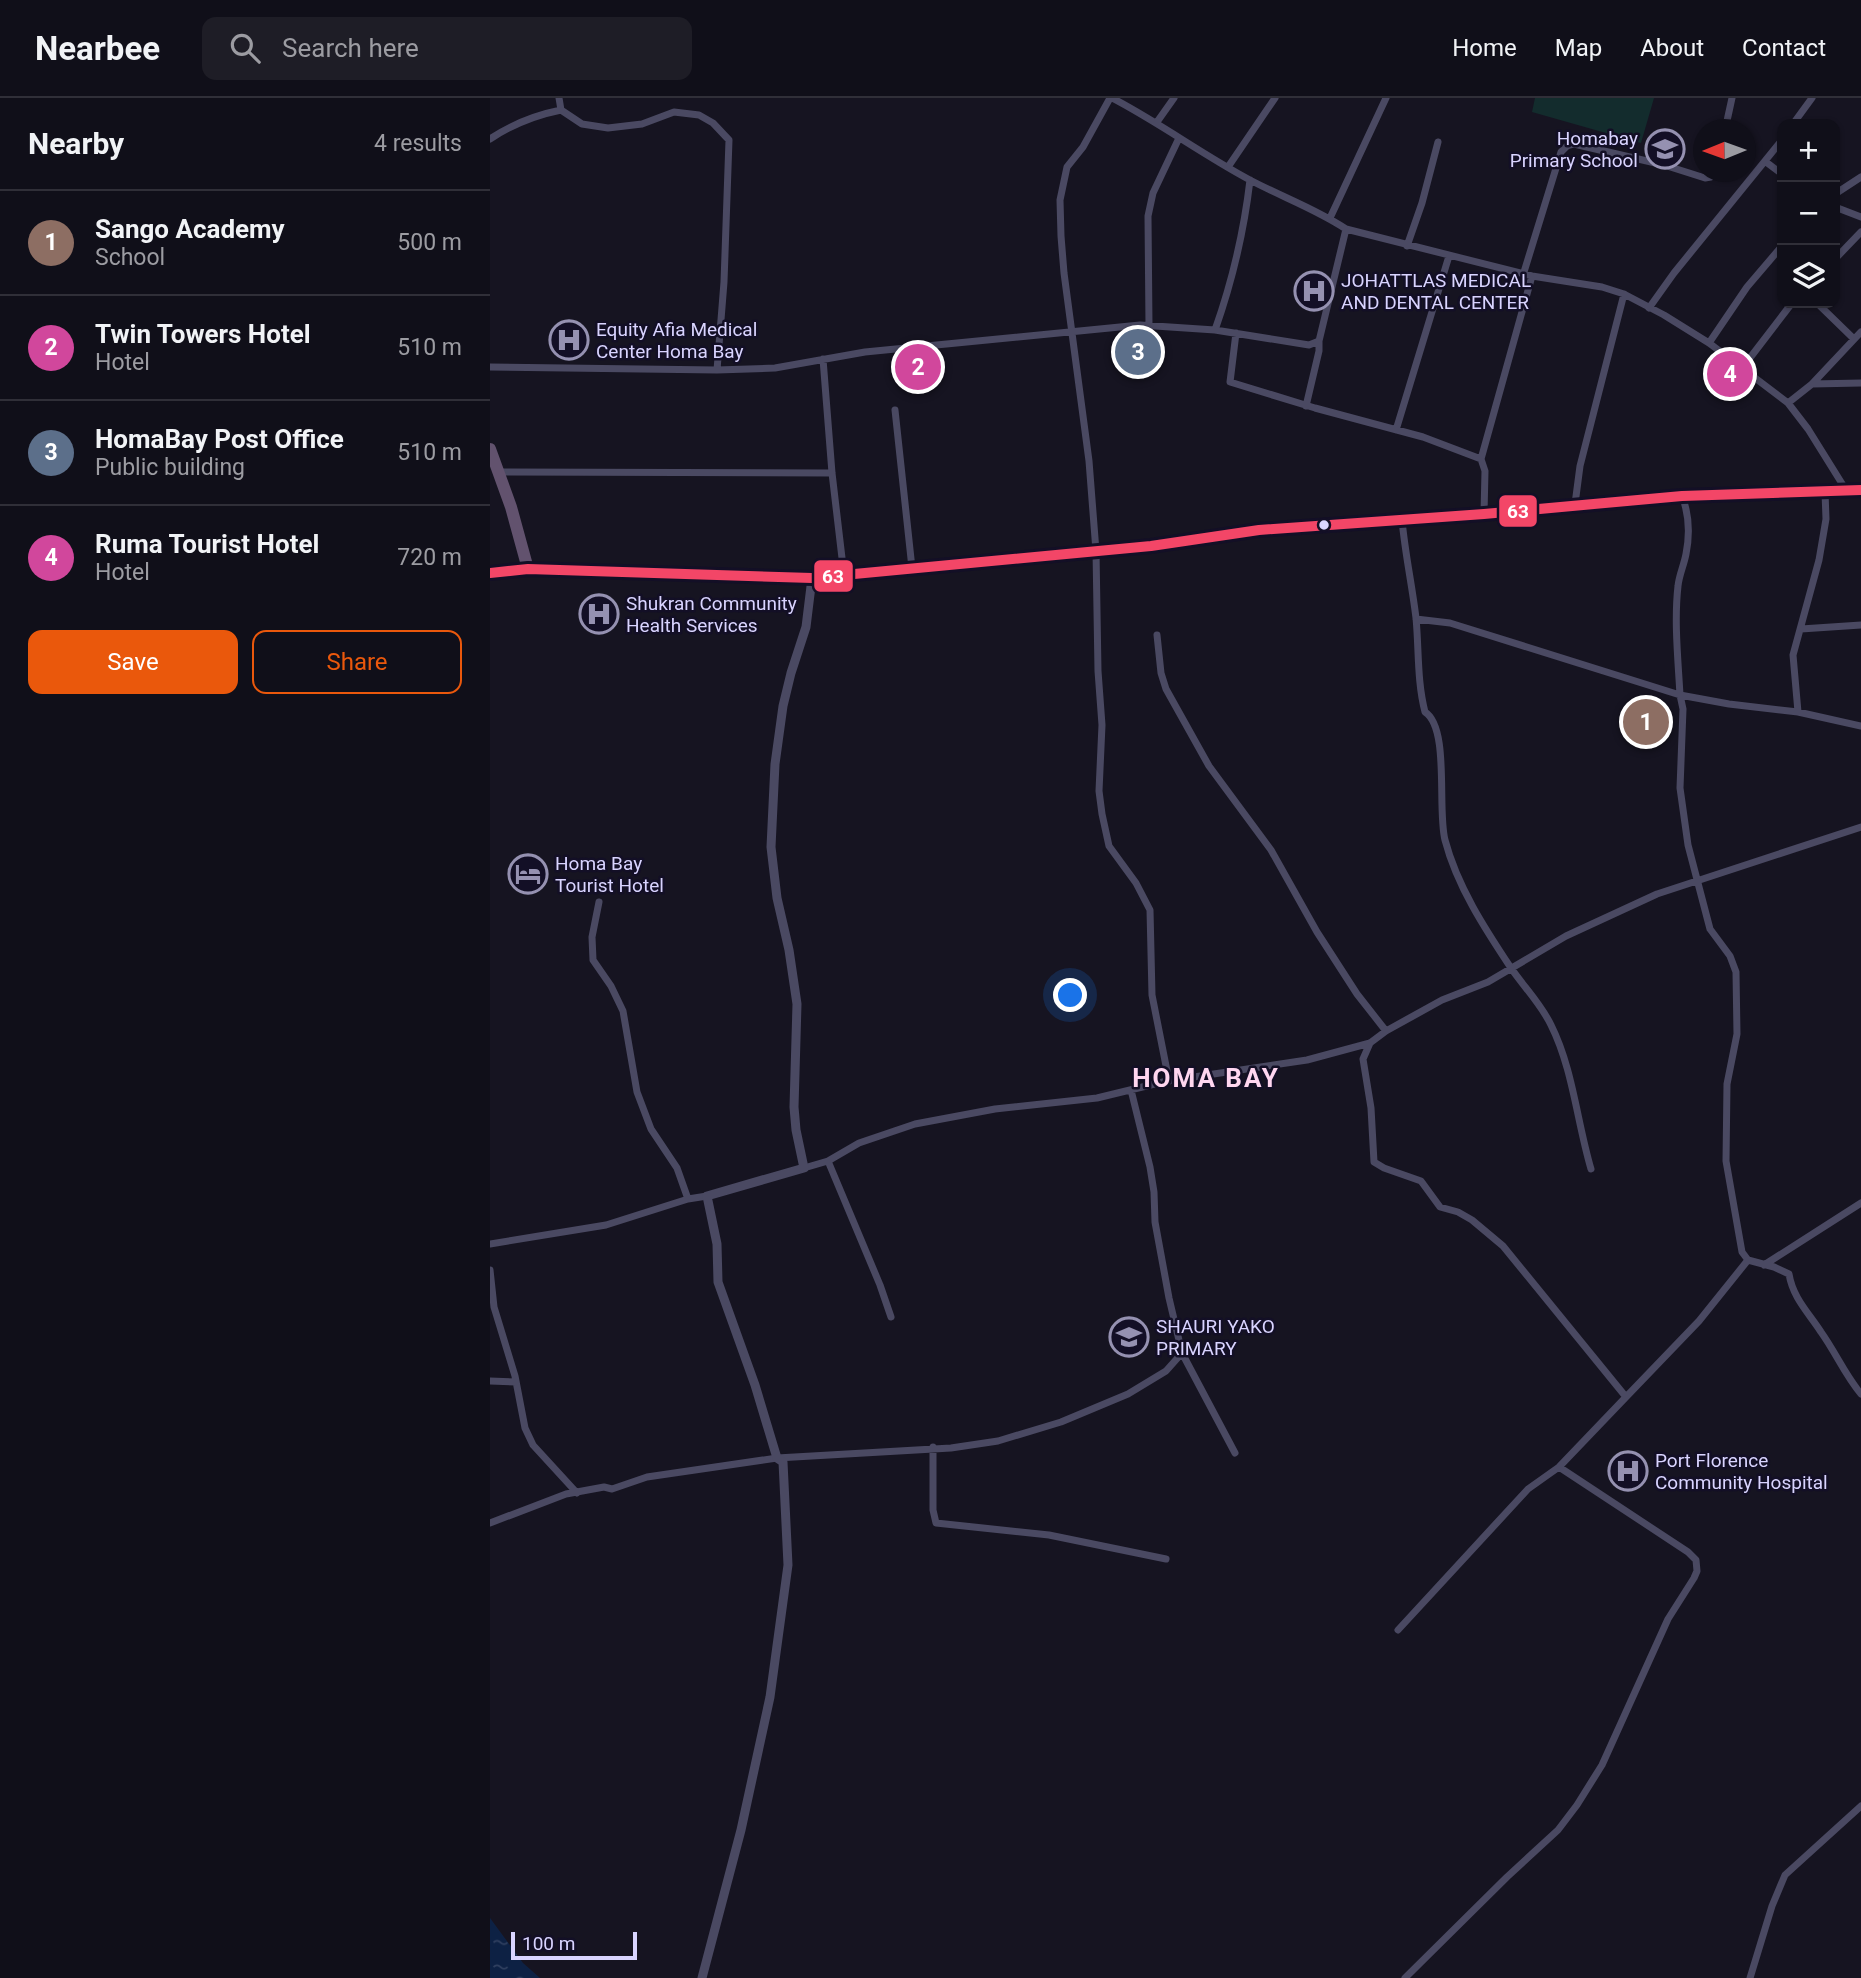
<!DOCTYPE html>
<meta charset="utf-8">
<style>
body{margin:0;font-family:Roboto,sans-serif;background:#1e1d26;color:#f1f3f6}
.controls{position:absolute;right:21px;top:21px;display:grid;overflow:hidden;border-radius:14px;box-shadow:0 2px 5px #0004}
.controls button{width:63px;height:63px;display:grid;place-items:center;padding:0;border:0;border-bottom:2px solid #302f38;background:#100f19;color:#f1f3f6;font:35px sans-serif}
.compass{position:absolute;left:1203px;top:21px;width:63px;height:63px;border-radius:50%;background:#100f19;box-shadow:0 2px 5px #0004;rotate:269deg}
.scale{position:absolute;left:21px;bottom:18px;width:126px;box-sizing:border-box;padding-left:7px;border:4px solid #d9d4ff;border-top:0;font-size:19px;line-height:24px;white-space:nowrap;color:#d9d4ff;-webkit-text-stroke:5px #130f26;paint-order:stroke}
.you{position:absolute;left:581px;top:898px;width:24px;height:24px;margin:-18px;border:5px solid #fff;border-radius:50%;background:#1a73e8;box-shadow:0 0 0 10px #1a73e833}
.badge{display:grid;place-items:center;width:46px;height:46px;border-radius:50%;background:#ea580c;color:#fff;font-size:23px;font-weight:700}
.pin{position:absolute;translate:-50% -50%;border:4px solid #fff;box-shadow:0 2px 7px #0006}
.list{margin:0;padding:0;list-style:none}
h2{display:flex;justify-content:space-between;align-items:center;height:91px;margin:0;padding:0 28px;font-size:30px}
h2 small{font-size:23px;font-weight:400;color:#9c9ca2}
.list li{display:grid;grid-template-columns:46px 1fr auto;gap:21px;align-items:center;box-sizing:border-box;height:105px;padding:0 28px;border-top:2px solid #302f38}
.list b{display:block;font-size:26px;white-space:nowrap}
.list p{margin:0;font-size:23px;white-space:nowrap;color:#9c9ca2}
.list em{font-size:23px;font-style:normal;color:#9c9ca2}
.actions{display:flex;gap:14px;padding:21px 28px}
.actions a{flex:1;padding:16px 0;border:2px solid #ea580c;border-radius:14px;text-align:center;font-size:24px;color:#ea580c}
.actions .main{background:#ea580c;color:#fff}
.icon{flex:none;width:38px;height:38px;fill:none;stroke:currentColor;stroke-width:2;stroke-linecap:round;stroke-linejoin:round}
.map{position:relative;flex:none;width:1371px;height:1880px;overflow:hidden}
header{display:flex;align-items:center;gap:42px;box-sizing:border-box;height:98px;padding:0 35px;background:#100f19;border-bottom:2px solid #302f38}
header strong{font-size:33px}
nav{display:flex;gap:38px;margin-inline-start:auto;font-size:24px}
.search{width:490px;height:63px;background:#1e1d26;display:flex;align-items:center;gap:18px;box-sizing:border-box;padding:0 24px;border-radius:14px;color:#9c9ca2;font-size:26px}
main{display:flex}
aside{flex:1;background:#100f19}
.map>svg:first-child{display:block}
</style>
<header>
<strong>Nearbee</strong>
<div class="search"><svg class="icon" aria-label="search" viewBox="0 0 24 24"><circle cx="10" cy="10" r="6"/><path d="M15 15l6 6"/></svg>Search here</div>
<nav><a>Home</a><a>Map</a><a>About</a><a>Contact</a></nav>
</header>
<main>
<aside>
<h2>Nearby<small>4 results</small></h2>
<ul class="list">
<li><span class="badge" style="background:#8d6e63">1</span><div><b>Sango Academy</b><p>School</p></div><em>500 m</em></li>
<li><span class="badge" style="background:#d1479c">2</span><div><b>Twin Towers Hotel</b><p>Hotel</p></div><em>510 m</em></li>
<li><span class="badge" style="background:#5c6f8a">3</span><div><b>HomaBay Post Office</b><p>Public building</p></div><em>510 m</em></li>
<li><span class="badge" style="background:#d1479c">4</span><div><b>Ruma Tourist Hotel</b><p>Hotel</p></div><em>720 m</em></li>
</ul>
<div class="actions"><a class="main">Save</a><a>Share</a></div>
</aside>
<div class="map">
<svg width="1371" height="1880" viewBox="0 0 1371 1880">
<defs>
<pattern id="water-ripples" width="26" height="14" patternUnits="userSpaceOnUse" patternTransform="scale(1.75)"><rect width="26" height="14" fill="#0d2144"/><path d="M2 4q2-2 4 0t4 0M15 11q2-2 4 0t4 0" fill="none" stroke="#304060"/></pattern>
</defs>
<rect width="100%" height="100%" fill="#161421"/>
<!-- pitch -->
<path fill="#132c2d" d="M1045,0H1164L1151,45L1042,14Z"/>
<!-- water -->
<path fill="url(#water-ripples)" d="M0,1820L33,1865L50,1880H0Z"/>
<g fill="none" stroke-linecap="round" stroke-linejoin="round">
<!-- minor -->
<path stroke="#4a4962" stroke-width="7" d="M69,0L71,12L92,26L118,30L152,26L184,14L209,17L223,25L239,42L234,184L227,272
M620,0L593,49L577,69L570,102L571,138L574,175L599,363L606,453L608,573L612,627L609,693L612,716L619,748L646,785L660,812L662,897L679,983H677
M622,0C670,25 713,57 760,82C792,99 826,111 856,131L1042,178L1112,189L1134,196L1174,217L1219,245L1298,305L1318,331L1356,392
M667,24L684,0
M1303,26L1322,0
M1235,32L1242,0
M0,41C21,27 46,17 71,12
M1276,64L1292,76
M738,69L785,0
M1345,96L1371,79
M1345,109L1371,119
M840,120L896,0
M917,148L932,105L948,44
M1345,161L1371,134
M1034,174L1071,54L1077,48L1084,46L1174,67L1215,80L1221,79L1225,74
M1327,205L1364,241
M1159,210L1184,175L1292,42
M659,227L658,118L663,95L689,40
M725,232C742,184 754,133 760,82
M746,235L740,284L825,310L933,339L991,361L995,373L994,416
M1219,245L1257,189L1292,148
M333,261L342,375L354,477
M0,269L227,272L285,270L375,254L650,227L725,232L819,247L829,243L856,131
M1253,269L1302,205
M1322,286L1371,285
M1298,305L1322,286L1371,234
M816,308L829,253V243
M405,312L422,470
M906,332L959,158
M991,361L1042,178
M9,374L342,375
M1192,398C1199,416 1200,436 1196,456C1194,467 1189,477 1188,488C1184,523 1188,561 1190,597L1193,611L1190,690L1198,747L1220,831L1240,858L1246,874L1247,936L1237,986L1236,1063L1252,1154L1258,1162L1284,1169L1299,1176C1303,1200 1318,1214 1331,1234C1346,1255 1355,1277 1371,1296
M1085,406L1090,368L1134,196
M912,422C915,455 922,487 926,520C929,552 927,583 935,614C960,630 947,712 955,742C967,788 995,831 1021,870C1034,889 1051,906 1061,927C1083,971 1087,1024 1101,1071
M0,475L38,471
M926,521L960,525L1190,597L1239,606L1308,614L1371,628
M1311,531L1371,527
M667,537L671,575L676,591L719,668L781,752L827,834L867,896L896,933
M1308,614L1303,557L1329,462L1336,421L1335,394
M109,804L102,839L103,862L121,888L133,913L147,994L161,1031L187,1070L198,1101
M880,945L873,961L881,1010L884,1064L894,1070L931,1083L950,1109L968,1114L982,1122L1013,1148L1136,1299
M641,992L660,1069L664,1094L665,1124L679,1200L692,1255L745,1355
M338,1063L390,1187L401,1219
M314,1070L338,1063L369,1045L425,1026L505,1011L607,1000L677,983L817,962L880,945L896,933L952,902L998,884L1076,838L1167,796L1371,729
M0,1146L116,1127L198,1101L217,1098
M1274,1167L1371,1105
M0,1172L4,1209L25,1278L35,1330L43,1347L87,1395
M0,1283L26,1284
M443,1349V1412L446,1425L559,1437L676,1461
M0,1425L76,1396L114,1389L122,1391L157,1379L287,1360L461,1350L508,1343L571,1324L638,1296L676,1273L692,1255
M908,1532L1038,1391L1069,1369L1136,1299L1209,1223L1258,1162
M915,1880L1017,1779L1068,1732L1087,1707L1112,1667L1178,1521L1204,1480L1207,1473L1206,1462L1198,1454L1069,1369
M1260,1880L1282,1808L1295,1777L1371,1708"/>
<!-- tertiary -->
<path stroke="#4a4962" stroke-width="9" d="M212,1880L251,1732L280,1599L298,1467L293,1364L287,1360L265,1287L228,1184L227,1146L217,1098L314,1070L306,1032L304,1009L307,906L299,852L287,800L281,749L285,666L293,608L301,575L316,529L322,480"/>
<!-- trunk -->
<path stroke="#62526e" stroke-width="12" d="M0,351L21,409L38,471L322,480L661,448L769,432L994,416L1192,398L1371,392"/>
<!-- bus-1 casing -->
<g stroke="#130f26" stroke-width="16">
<path id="bus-1" d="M0,475L38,471L322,480L661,448L769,432L994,416L1192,398L1371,392"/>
</g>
<!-- bus-1 -->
<use href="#bus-1" stroke="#f34667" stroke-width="10"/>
</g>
<!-- icons -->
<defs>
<g id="school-ring" transform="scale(2.0125)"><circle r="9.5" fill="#130f26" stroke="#9591b1" stroke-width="1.5"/><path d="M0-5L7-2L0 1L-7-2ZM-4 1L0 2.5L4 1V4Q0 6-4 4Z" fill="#9591b1"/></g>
<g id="hospital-ring" transform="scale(2.0125)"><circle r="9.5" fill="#130f26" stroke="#9591b1" stroke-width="1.5"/><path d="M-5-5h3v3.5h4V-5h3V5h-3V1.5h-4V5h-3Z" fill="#9591b1"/></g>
<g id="hotel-ring" transform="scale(2.0125)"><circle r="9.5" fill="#130f26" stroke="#9591b1" stroke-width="1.5"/><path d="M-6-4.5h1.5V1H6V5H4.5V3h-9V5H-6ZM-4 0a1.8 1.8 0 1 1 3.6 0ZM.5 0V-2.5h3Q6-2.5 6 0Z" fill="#9591b1"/></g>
</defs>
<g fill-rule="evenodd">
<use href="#school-ring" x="1175" y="51"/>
<use href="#hospital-ring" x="824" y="193"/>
<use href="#hospital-ring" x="79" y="242"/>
<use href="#hospital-ring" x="109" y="516"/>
<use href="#hotel-ring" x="38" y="776"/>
<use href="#school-ring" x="639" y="1239"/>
<use href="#hospital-ring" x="1138" y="1373"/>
</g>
<!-- markers -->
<circle fill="#d9d4ff" stroke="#130f26" stroke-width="2.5" cx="834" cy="427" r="6"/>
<g text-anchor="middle" stroke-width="5" stroke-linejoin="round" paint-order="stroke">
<!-- poi labels -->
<g font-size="19" fill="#d9d4ff" stroke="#130f26" text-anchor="start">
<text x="1148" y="47" text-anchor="end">Homabay<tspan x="1148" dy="22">Primary School</tspan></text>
<text x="851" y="189">JOHATTLAS MEDICAL<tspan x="851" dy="22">AND DENTAL CENTER</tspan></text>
<text x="106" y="238">Equity Afia Medical<tspan x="106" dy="22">Center Homa Bay</tspan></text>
<text x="136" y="512">Shukran Community<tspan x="136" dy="22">Health Services</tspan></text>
<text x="65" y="772">Homa Bay<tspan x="65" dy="22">Tourist Hotel</tspan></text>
<text x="666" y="1235">SHAURI YAKO<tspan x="666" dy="22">PRIMARY</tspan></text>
<text x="1165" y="1369">Port Florence<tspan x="1165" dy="22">Community Hospital</tspan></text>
</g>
<!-- district labels -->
<g font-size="26" font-weight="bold" letter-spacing="2" fill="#ffd6f0" stroke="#130f26">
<text x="716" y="989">HOMA BAY</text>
</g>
</g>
<g stroke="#130f26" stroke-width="2.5">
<rect x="1008" y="396" width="40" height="34" rx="7" fill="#f34667"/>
<rect x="323" y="461" width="41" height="34" rx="7" fill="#f34667"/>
</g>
<g font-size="19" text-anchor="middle" font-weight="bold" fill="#fff">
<text x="1028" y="420">63</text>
<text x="343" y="485">63</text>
</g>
</svg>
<div class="controls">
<button>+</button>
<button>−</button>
<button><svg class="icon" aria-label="layers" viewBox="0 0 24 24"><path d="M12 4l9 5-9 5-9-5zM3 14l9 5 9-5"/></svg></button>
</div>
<svg class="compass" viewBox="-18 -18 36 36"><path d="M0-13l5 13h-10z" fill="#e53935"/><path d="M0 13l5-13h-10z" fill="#9c9ca2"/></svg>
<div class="scale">100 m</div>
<div class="you"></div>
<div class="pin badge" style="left:1156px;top:624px;background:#8d6e63">1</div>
<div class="pin badge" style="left:428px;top:269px;background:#d1479c">2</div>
<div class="pin badge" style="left:648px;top:254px;background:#5c6f8a">3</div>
<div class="pin badge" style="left:1240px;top:276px;background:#d1479c">4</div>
</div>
</main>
